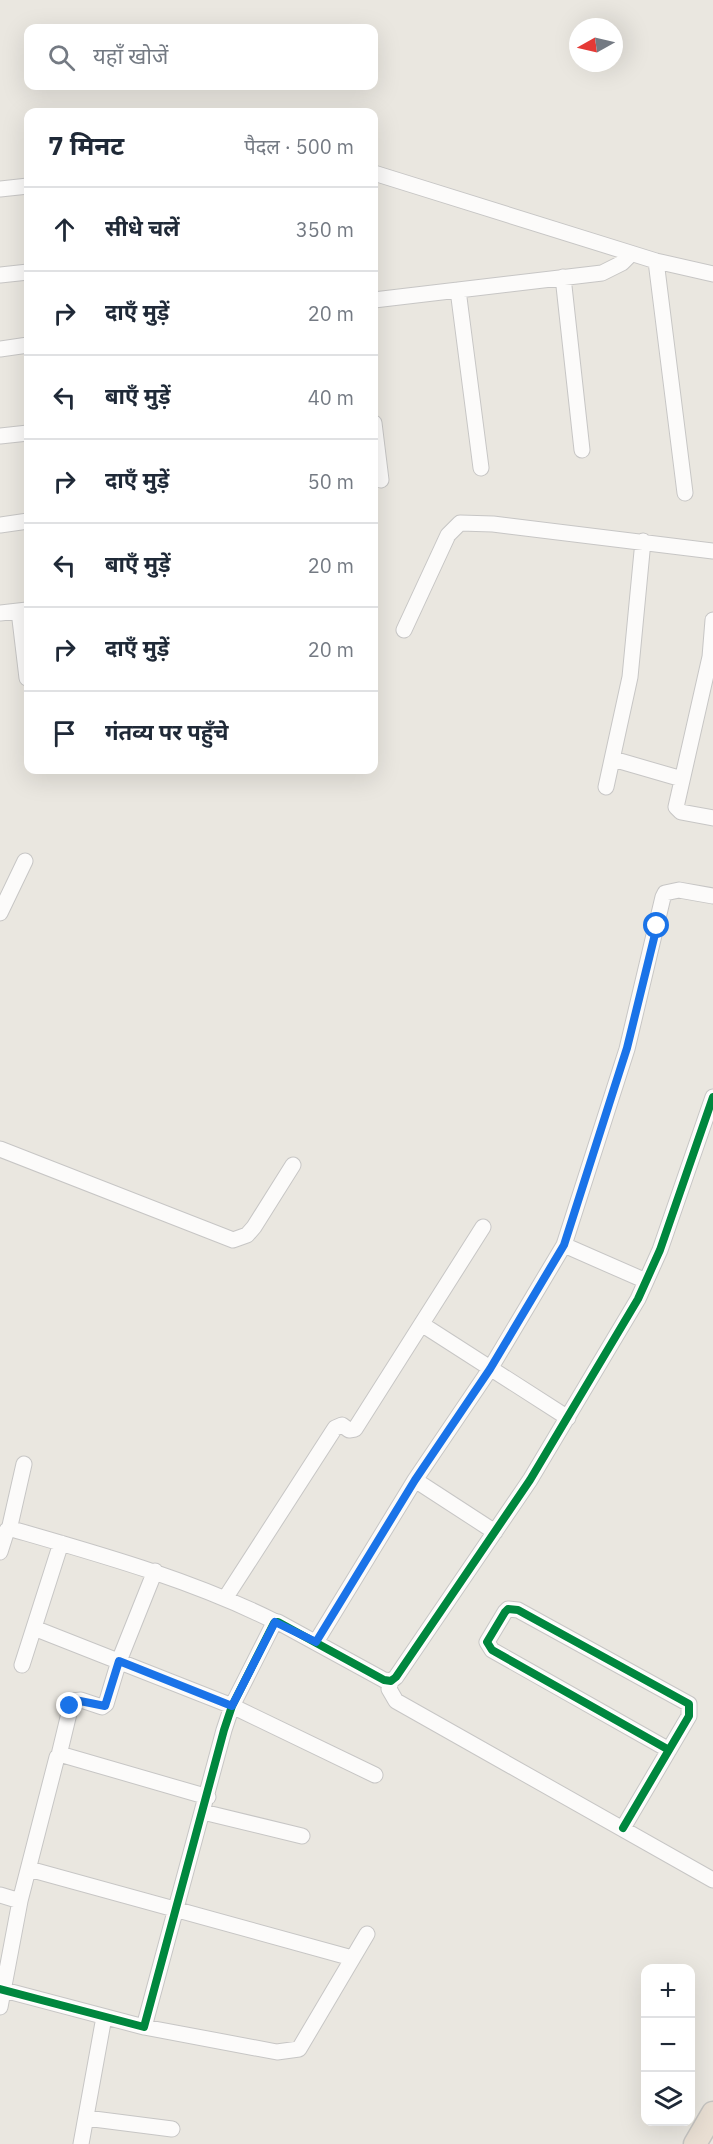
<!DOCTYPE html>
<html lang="hi">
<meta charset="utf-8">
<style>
body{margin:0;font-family:"IBM Plex Sans","Noto Sans Devanagari",sans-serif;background:#f2f2f3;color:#1f2937}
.controls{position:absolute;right:18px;bottom:18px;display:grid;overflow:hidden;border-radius:12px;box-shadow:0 6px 24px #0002}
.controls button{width:54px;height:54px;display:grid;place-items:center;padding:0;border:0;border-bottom:2px solid #e0e1e3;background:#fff;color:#1f2937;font:30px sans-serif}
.compass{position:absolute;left:569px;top:18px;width:54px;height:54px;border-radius:50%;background:#fff;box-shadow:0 6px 24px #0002;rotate:262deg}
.stop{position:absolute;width:18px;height:18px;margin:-14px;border:4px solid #1a73e8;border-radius:50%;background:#fff}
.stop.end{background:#1a73e8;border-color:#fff;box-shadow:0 2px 6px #0008}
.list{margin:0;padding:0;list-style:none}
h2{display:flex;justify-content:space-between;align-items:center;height:78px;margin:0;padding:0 24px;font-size:26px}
h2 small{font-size:20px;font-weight:400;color:#747a83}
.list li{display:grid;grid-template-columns:39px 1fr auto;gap:18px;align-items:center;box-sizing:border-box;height:84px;padding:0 24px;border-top:2px solid #e0e1e3}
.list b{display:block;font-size:22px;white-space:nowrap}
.list em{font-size:20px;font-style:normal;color:#747a83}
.icon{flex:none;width:33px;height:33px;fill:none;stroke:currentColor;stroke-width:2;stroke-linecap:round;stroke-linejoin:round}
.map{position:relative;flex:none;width:713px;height:2144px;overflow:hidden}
.search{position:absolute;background:#fff;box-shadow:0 6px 24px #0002;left:24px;top:24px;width:354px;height:66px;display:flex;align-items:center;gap:15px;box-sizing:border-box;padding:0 21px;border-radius:12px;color:#747a83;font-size:22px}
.panel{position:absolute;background:#fff;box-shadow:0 6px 24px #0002;left:24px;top:108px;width:354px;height:666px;border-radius:12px}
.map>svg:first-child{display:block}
</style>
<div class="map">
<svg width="713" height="2144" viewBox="0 0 713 2144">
<rect width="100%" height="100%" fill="#eae7e0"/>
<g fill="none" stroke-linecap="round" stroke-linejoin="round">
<!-- minor casing -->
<g stroke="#c7c6c5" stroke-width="17">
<path id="minor" d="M374,173L656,261L713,274
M0,189L28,186
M656,261L685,493
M0,275L28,272
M563,277L582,450
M458,290L481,468
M374,300L602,273L622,263L631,254
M0,349L28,345
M374,423L381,480
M0,436L28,433
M0,525L28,521
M19,611L27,678
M0,613L27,610
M713,620L710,657L676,807L681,812L713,818
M404,630L448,535L460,523L493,524L713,551
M613,759L682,779
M606,787L630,677L643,541
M0,913L25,861
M0,1149L233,1240L247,1235L254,1227L293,1165
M564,1245L646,1281
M423,1325L568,1418
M415,1480L495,1532
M9,1530L24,1464
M0,1552L7,1530L12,1529C102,1555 192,1580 276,1622
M226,1597L335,1428L342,1425L349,1430L355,1429L483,1227
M34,1628L232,1706L375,1775
M316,1642L415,1480L490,1369L564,1245L627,1049L663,897L665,893L679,890L713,896
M22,1665L61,1543
M391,1681L389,1689L396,1701L713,1880
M59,1755L72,1701L81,1700L102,1707L106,1704L119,1661L155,1571
M203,1812L302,1836
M623,1828L689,1716V1704L518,1610L508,1609L505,1612L487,1642L492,1650L669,1750
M29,1869L352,1958
M0,1895L20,1901
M0,1989L144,2027L224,1730L232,1706L274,1623L278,1622L384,1680L391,1681L396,1677L530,1480L638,1299L660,1250L713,1097
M0,2007L20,1901L57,1757L63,1755L208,1797
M144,2027L277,2052L299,2049L367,1934
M86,2118L172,2129
M81,2144L104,2017"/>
</g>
<!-- highway casing -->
<g stroke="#c5c4c1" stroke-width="25">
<path id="highway" d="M695,2144L713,2113"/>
</g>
<!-- minor -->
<use href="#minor" stroke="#fcfbfa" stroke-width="15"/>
<!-- highway -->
<use href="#highway" stroke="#e9dfd3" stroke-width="22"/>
<!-- cycleway casing -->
<g stroke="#fff" stroke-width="11">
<path id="cycleway" d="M623,1828L689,1716V1704L518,1610L508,1609L505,1612L487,1642L492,1650L669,1750
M0,1989L144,2027L224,1730L232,1706L274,1623L278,1622L384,1680L391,1681L396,1677L530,1480L638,1299L660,1250L713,1097"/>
</g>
<!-- cycleway -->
<use href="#cycleway" stroke="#00873e" stroke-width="8"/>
</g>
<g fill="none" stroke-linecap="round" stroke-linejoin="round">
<!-- route -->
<path stroke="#1a73e8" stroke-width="8" d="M70,1706L75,1700L105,1706L119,1661L232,1706L275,1622L316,1642L415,1480L490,1369L564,1245L627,1048L657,926"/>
</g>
</svg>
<div class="controls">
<button>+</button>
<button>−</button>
<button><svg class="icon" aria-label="layers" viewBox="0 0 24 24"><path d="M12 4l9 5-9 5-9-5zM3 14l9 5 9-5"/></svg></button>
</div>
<svg class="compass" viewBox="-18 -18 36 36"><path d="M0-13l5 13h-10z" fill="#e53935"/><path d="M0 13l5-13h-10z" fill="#747a83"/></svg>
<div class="stop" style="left:657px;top:926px"></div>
<div class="stop end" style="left:70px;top:1706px"></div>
<div class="search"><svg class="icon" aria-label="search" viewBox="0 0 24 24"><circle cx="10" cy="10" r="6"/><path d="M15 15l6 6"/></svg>यहाँ खोजें</div>
<section class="panel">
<h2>7 मिनट<small>पैदल · 500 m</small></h2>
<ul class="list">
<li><svg class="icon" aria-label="ahead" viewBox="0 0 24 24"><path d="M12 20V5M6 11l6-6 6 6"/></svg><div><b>सीधे चलें</b></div><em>350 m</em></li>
<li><svg class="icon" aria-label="right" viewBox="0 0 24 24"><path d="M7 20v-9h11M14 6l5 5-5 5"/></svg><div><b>दाएँ मुड़ें</b></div><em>20 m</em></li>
<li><svg class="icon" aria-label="left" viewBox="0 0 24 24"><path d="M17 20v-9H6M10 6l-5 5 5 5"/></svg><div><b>बाएँ मुड़ें</b></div><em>40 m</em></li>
<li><svg class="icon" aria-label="right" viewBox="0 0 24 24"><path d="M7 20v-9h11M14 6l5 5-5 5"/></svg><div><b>दाएँ मुड़ें</b></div><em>50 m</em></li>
<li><svg class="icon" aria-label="left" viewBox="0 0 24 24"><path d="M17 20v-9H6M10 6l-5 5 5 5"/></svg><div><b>बाएँ मुड़ें</b></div><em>20 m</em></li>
<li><svg class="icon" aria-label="right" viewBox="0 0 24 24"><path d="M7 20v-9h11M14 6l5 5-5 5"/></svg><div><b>दाएँ मुड़ें</b></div><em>20 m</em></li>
<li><svg class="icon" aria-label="arrive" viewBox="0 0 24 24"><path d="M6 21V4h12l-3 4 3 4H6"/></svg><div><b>गंतव्य पर पहुँचे</b></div></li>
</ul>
</section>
</div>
